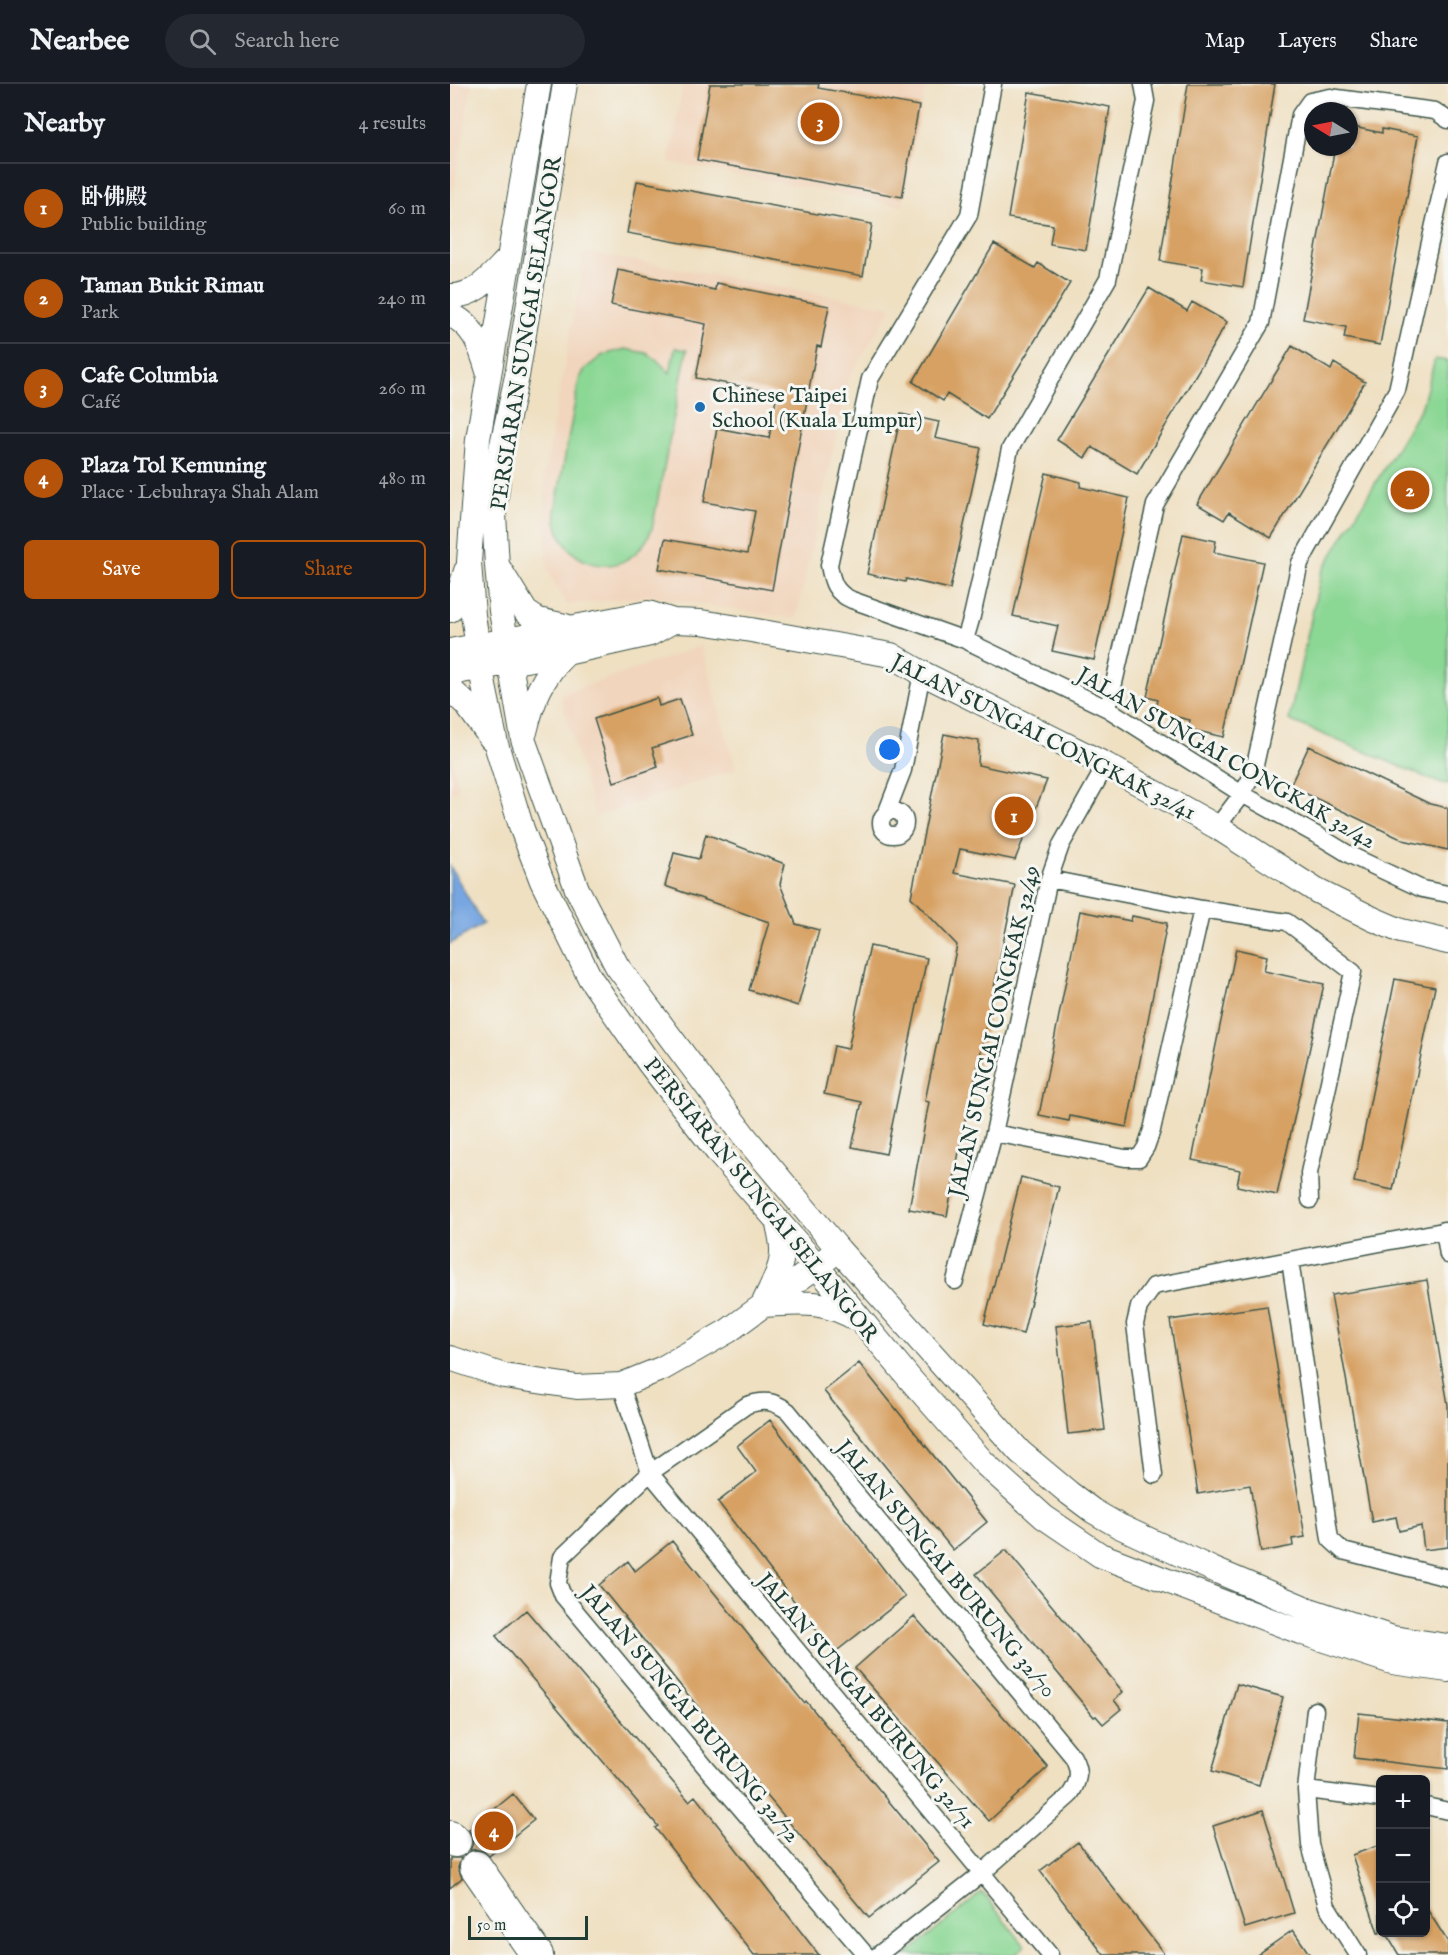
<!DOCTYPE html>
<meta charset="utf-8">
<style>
body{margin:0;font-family:"IM FELL English","Noto Serif SC",serif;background:#242831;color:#f1f3f6}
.controls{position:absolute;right:18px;bottom:18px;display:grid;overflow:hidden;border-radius:9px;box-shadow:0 2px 4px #0004}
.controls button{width:54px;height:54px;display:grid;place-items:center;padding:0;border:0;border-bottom:2px solid #363941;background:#171b24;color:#f1f3f6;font:30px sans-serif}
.compass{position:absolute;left:854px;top:18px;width:54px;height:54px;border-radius:50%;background:#171b24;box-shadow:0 2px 4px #0004;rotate:280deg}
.scale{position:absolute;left:18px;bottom:15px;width:120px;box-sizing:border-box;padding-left:6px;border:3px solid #1f3d34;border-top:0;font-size:16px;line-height:21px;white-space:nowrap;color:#1f3d34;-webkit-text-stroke:4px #f6f6f2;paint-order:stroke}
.you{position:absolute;left:440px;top:666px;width:21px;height:21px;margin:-15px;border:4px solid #fff;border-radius:50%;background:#1a73e8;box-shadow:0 0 0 9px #1a73e833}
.badge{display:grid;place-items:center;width:39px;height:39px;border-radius:50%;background:#b45309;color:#fff;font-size:20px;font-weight:700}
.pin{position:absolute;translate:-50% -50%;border:3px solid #fff;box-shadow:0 2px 6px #0006}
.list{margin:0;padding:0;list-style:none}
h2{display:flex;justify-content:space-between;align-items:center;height:78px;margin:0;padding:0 24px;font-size:26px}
h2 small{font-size:20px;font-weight:400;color:#9ea1a6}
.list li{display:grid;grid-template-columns:39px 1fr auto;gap:18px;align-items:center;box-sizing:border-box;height:90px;padding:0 24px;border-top:2px solid #363941}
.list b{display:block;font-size:22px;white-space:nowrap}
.list p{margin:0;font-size:20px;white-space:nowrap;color:#9ea1a6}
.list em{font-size:20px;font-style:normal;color:#9ea1a6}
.actions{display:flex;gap:12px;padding:18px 24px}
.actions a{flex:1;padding:14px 0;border:2px solid #b45309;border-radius:9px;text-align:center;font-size:21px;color:#b45309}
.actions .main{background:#b45309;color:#fff}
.icon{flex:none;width:33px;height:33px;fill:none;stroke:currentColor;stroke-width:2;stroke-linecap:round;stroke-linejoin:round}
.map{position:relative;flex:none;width:998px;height:1871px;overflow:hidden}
header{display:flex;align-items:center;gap:36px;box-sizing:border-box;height:84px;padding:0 30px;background:#171b24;border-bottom:2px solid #363941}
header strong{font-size:28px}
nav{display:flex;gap:33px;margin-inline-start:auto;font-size:21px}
.search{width:420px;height:54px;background:#242831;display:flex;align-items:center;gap:15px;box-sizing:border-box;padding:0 21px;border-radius:33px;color:#9ea1a6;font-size:22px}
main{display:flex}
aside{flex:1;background:#171b24}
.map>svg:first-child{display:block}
</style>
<header>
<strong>Nearbee</strong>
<div class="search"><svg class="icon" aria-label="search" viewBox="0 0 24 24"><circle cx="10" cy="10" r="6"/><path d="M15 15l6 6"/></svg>Search here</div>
<nav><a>Map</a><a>Layers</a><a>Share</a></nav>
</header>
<main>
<aside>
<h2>Nearby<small>4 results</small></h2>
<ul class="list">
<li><span class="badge">1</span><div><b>卧佛殿</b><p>Public building</p></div><em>60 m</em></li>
<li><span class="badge">2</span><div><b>Taman Bukit Rimau</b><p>Park</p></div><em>240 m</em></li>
<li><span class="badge">3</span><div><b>Cafe Columbia</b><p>Café</p></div><em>260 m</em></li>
<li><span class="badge">4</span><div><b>Plaza Tol Kemuning</b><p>Place · Lebuhraya Shah Alam</p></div><em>480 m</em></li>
</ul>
<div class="actions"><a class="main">Save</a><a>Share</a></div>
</aside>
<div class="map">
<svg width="998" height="1871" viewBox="0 0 998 1871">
<rect width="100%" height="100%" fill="#f6f6f2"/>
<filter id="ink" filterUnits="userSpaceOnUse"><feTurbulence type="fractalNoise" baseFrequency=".0167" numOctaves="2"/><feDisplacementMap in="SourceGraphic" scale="12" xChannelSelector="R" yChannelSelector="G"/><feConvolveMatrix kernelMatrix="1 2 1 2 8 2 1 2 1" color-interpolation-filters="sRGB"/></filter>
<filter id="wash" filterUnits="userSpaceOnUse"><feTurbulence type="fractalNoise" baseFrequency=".008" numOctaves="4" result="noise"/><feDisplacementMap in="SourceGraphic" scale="24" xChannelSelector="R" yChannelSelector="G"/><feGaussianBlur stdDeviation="1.35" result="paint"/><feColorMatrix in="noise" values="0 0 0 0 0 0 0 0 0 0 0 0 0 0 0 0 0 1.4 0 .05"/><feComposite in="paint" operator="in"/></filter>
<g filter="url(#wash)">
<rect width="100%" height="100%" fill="#efe0c2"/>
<!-- built -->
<path fill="#f1d5bd" d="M0,0H22L0,128Z
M233,0H476L453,122L219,78Z
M135,168L442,223L399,294L346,535L200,512L117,521L97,486L94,393Z
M251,562L286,685L145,733L110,611Z
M0,668L9,705L0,711Z"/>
<!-- green -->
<path fill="#8bd794" stroke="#558a64" stroke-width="1.5" d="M225,264L237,266L202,445C180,502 107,488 105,427L129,296L135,285L153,271L175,265L196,269L206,275L220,289Z
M985,275L998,277V700L987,698L839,636L871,489L972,322Z
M532,1808L575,1862L564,1871H456Z"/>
<!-- water -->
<path fill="#77a6e1" stroke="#4b728a" stroke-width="1.5" d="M0,782L33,840L0,860Z"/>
<g id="blocks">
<!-- building -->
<path fill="#d7a163" d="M260,0H369L368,4L469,22L452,113L247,76Z
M738,0H825L793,203L751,196L753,184L710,177Z
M579,8L660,23L636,166L600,160L603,141L558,134Z
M899,42L932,49V45L968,52L930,261L894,254L896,243L853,235L885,63H899Z
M187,97L422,140L413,192L177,149Z
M544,160L585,184L588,179L620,199L537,335L497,310L493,317L463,298Z
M168,186L265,206L266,199L379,222L371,263L367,262L322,506L209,485L215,455L297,470L305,427L254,418L267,344L319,354L327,309L246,294L256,240L161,221Z
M699,204L737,227L742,218L777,238L687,390L642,363L635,374L607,356Z
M842,262L881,286L884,279L915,298L821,454L779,428L774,436L747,420Z
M451,330L489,338L485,354L531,364L500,505L456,495L455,498L417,490Z
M596,389L631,398L630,403L679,414L644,576L602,567L608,542L563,532Z
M733,450L766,457L764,468L813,478L774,653L738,645L740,636L705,628L708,616L697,613Z
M207,614L209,622L230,615L242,651L202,664L208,683L164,698L144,635Z
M494,650L529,657L528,681L597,696L565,776L510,765L504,789L565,801L519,1026L517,1025L497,1132L459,1125L479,1018L475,1017L507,861L461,813Z
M859,662L980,720L998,724V766L953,756L840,702Z
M256,750L335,780L330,800L346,840L369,846L348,922L299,906L319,838L215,802L224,769L249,775Z
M630,827L681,837L682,832L717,839L677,1043L620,1032L619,1037L589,1031Z
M420,862L477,874L436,1070L402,1063L412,1018L374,1010L384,962L398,965Z
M786,865L817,872L814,887L874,900L827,1111L787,1102L790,1086L742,1076Z
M945,895L985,903L943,1106L904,1098Z
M571,1093L609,1103L573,1250L534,1240Z
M977,1196L998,1321V1463L974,1466L971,1442L949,1447L946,1433L922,1438L881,1211Z
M817,1222L855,1453L842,1455L843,1462L811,1468L800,1401L748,1410L720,1236Z
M642,1238L655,1346L618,1350L606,1242Z
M409,1279L537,1438L503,1466L374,1307Z
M320,1336L455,1513L384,1569L268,1418L306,1388L287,1362Z
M222,1457L354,1619L356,1617L489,1778L419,1834L288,1677L290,1675L149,1501L178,1477L185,1487Z
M556,1466L673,1608L664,1616L671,1625L653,1640L646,1632L644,1633L526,1490Z
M76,1526L239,1717L245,1712L369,1871H304L205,1744L208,1742L46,1552Z
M464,1532L598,1683L539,1737L405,1584Z
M787,1600L833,1613L809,1701L762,1687Z
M909,1629L998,1639V1685L904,1674Z
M63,1710L84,1736L39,1772L33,1767L25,1765L20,1767L23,1759L22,1751L19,1746Z
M813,1726L844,1829L795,1844L763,1742Z
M628,1758L664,1805L715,1871H654L644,1858L590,1787Z
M930,1761V1849H928L902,1771Z
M0,1774H11L8,1784L12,1794L0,1804Z
M975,1822L998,1858V1871H949L935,1848H975Z
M843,1846L860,1871H807Z"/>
</g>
</g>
<g filter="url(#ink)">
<use href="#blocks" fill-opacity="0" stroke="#3e5549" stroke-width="1.5"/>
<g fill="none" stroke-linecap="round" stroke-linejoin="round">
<!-- street casing -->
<g stroke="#3e5549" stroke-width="19">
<path id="street" d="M543,0L519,131L420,295L379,481C382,498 385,509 402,516L515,556L658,625L792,710L872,754L900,771L972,805L998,810
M515,556L522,532L560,365L658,195L696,17L693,0
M658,625L705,421L811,239L850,31L860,17L880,13L985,27L998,36
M431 739a12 12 0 1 1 24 0a12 12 0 1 1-24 0Z
M436,730L453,686L472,589
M767,743L792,710L803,690L850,479L947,306L998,78
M599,795L752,825L837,838L903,888L859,1089L860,1116
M544,1049L675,1074H689L696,1063L702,1046L752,825
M994,1146L998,1171
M840,1176L880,1455L893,1467L998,1494
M505,1197L544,1049L599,795L611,761L656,681
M171,1301L200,1389L600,1871
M704,1391L685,1240L689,1223L704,1202L998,1146
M865,1626L856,1706L860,1761L877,1822L908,1871
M856,1706L930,1715
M976,1722L998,1727
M416,1871L258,1686L113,1512L108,1499L112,1473L200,1389L297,1321C314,1315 324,1317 338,1327L623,1673C631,1688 629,1698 619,1712L532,1789L428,1871"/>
</g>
<!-- secondary casing -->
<g stroke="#3e5549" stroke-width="26">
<path id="secondary" d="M89,0L28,355L19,478L23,531L34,602L46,660L72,745L92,797L140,894L199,979L270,1071L354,1167L460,1295L534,1379L594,1433L650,1471L853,1549L942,1578L998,1586
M115,0L67,292L52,361L44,430L47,482L51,527L73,655L127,805L167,882L295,1053L389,1166L570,1368L619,1409L643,1427L669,1442L762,1485L857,1525L943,1554L998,1562
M0,212C26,213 42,191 58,175
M0,231C24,240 31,264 38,287
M50,486L76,528L88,536L115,542
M0,526L8,513L16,487
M0,567L198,529L223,537
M0,589L116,569L200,550L223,537L251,538L301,546L441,571L472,589L656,681L767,743L867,807L923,835L951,847L998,858
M0,605L16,620L41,654
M75,648C82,617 93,591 116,569
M327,1136C329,1145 332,1156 332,1165C333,1185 320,1204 313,1221C351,1219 372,1215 407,1235
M0,1274L54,1292L127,1303L171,1301L213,1284L278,1247L379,1173"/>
</g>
<!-- highway casing -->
<g stroke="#3e5549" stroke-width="34">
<path id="highway" d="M0,1753L5,1757
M26,1783L87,1871"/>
</g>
<!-- street -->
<use href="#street" stroke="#fff" stroke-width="16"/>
<!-- secondary -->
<use href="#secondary" stroke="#fff" stroke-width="24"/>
<!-- highway -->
<use href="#highway" stroke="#fff" stroke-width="32"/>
</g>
</g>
<!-- markers -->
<circle fill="#1f6fb2" stroke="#f6f6f2" stroke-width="2" cx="250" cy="323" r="6"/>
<g text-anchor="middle" stroke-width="6" stroke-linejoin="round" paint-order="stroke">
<!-- street labels -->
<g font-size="22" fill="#1f3d34" stroke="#f6f6f2">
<text transform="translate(75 249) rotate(-81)" y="8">PERSIARAN SUNGAI SELANGOR</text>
<text transform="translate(594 652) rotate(27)" y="8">JALAN SUNGAI CONGKAK 32/41</text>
<text transform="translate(777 673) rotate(30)" y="8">JALAN SUNGAI CONGKAK 32/42</text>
<text transform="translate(543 947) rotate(-77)" y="8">JALAN SUNGAI CONGKAK 32/49</text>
<text transform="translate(312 1115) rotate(51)" y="8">PERSIARAN SUNGAI SELANGOR</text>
<text transform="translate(497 1484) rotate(50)" y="8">JALAN SUNGAI BURUNG 32/70</text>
<text transform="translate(417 1616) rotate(50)" y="8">JALAN SUNGAI BURUNG 32/71</text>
<text transform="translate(241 1629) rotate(50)" y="8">JALAN SUNGAI BURUNG 32/72</text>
</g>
<!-- poi labels -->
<g font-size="22" fill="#1f3d34" stroke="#f6f6f2" text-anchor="start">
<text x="262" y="318">Chinese Taipei<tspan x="262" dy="25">School (Kuala Lumpur)</tspan></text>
</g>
</g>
</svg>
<div class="controls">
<button>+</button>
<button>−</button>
<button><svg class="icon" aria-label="locate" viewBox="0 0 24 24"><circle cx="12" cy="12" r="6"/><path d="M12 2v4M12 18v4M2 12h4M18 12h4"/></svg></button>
</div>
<svg class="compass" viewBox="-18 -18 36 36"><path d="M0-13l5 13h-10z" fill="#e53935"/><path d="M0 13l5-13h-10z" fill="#9ea1a6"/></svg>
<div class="scale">50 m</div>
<div class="you"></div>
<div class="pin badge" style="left:564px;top:732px">1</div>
<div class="pin badge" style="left:960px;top:406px">2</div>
<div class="pin badge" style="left:370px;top:38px">3</div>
<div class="pin badge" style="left:44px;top:1747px">4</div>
</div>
</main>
